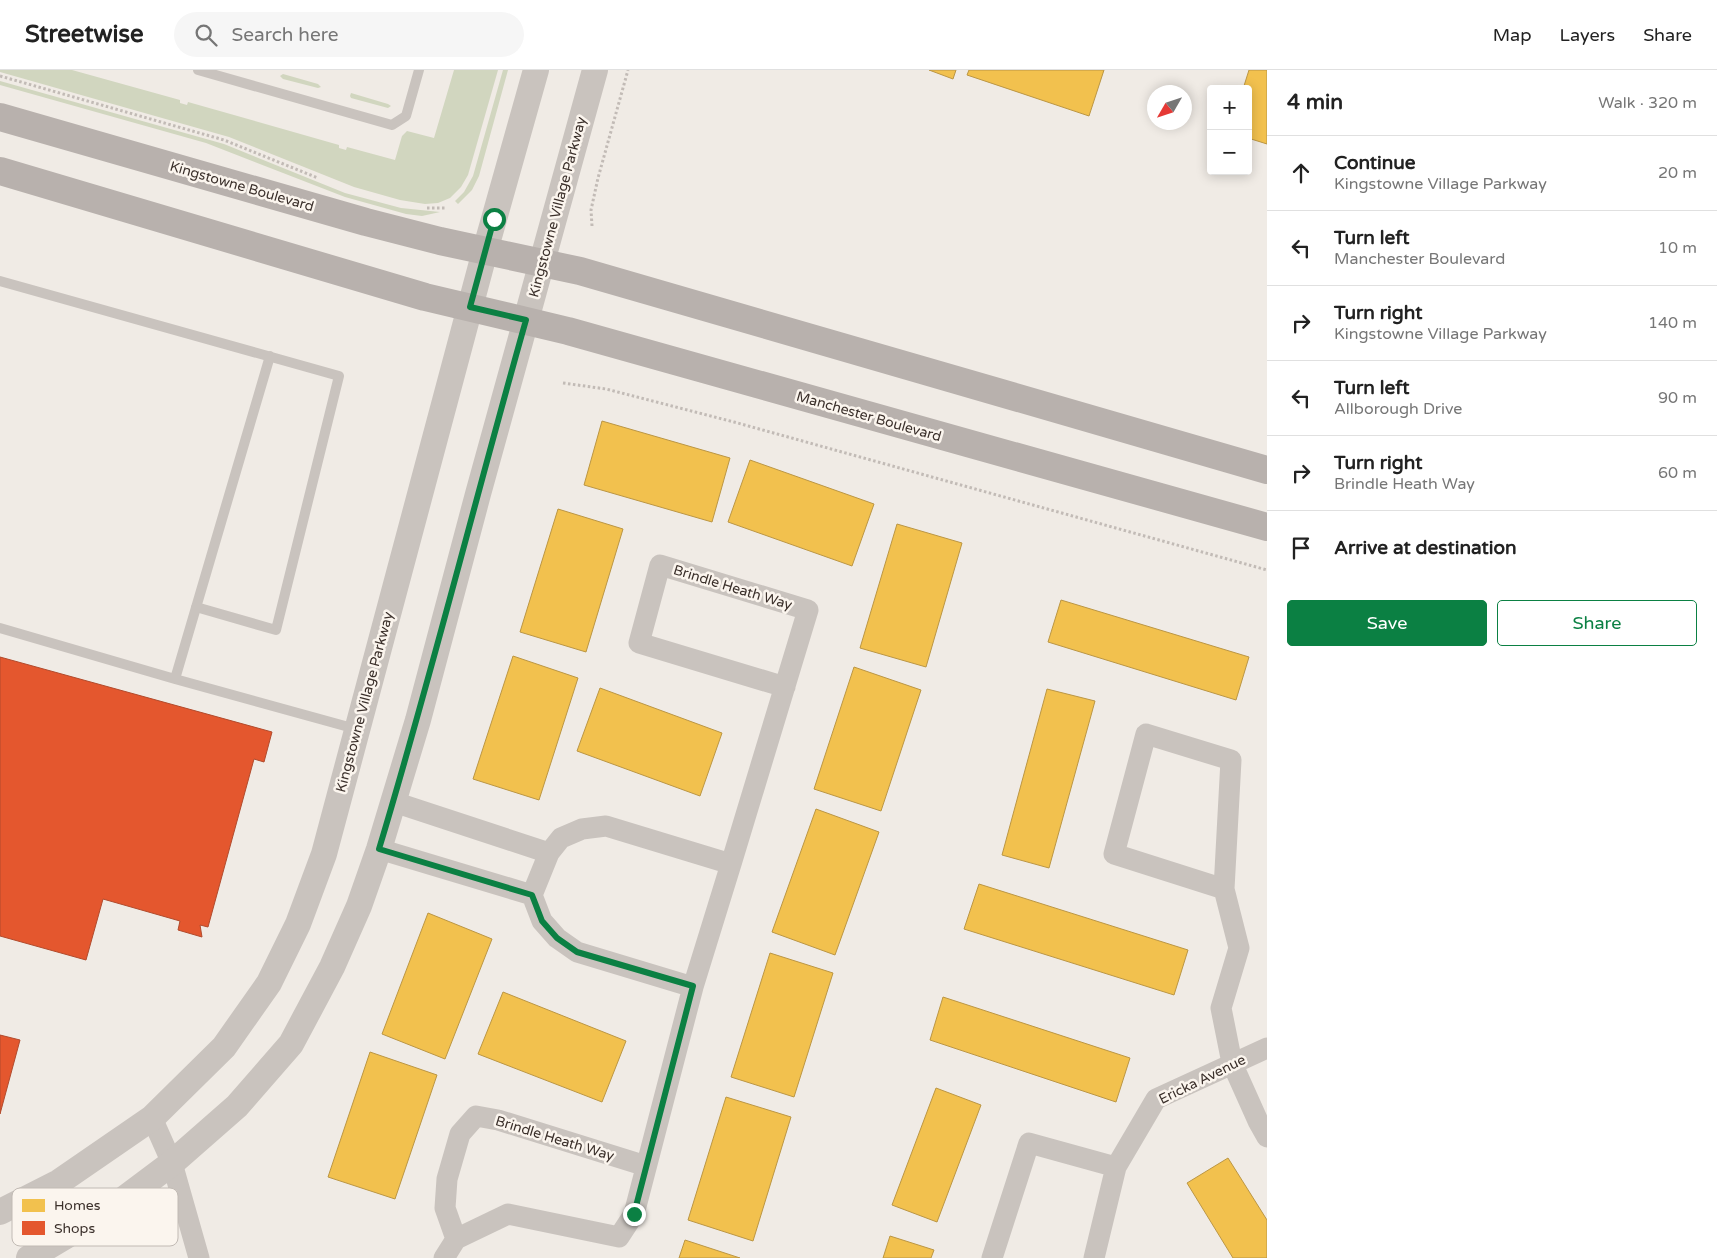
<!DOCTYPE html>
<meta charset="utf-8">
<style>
body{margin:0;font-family:"Varela Round",sans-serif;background:#f6f6f6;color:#222}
.controls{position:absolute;right:15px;top:15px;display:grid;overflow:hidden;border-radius:5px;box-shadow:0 2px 12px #0003}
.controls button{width:45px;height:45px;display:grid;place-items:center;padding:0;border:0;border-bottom:1px solid #e0e0e0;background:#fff;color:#222;font:25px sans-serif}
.compass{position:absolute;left:1147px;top:15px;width:45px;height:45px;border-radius:50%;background:#fff;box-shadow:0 2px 12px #0003;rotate:231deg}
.stop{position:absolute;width:15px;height:15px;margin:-11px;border:4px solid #0b8043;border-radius:50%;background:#fff}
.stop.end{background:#0b8043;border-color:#fff;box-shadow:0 1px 5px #0008}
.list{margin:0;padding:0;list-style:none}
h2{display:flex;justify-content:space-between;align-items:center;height:65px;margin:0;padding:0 20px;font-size:21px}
h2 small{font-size:16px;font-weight:400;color:#767676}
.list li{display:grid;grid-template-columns:32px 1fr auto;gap:15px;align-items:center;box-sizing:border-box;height:75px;padding:0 20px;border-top:1px solid #e0e0e0}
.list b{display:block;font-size:19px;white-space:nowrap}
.list p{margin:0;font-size:16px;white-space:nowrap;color:#767676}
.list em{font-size:16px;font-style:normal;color:#767676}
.actions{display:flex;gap:10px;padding:15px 20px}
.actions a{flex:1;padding:11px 0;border:1px solid #0b8043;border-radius:5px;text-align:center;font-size:18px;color:#0b8043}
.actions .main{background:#0b8043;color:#fff}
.icon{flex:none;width:28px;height:28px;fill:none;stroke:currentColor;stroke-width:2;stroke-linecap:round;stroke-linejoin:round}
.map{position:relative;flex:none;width:1267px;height:1188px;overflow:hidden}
header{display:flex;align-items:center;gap:30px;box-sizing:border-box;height:70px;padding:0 25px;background:#fff;border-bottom:1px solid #e0e0e0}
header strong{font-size:24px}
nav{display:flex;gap:28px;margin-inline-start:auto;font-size:18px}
.search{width:350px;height:45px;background:#f6f6f6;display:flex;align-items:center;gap:12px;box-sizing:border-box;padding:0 18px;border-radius:28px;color:#767676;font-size:19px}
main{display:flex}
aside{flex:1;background:#fff}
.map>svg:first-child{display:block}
</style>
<header>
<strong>Streetwise</strong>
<div class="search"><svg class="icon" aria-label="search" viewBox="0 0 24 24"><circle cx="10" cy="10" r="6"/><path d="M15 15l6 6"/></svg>Search here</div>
<nav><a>Map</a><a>Layers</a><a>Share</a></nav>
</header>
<main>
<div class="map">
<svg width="1267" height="1188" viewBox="0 0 1267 1188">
<rect width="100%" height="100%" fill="#f0ebe5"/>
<!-- green -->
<path fill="#d1d6bf" d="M0,0H72L180,30V33L187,35L188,32L339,75V78L346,80L347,77L395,90L402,66L407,61L434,68L454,0H498L468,105L461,117L450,128L438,133L425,134L400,130L354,117L229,67L0,2Z
M503,0H508L479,106L472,120L458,134L455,131L464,122L473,106Z
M283,4L318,14L321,17L318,18L283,9L280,6Z
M0,11L224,74L345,123L401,138L440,142L422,146L406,144L345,127L206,73L0,15Z
M351,23L388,34L391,36L388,38L351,28L350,26Z"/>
<!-- homes -->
<path fill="#f2c14e" stroke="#bb9644" d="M929,0H956L953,9Z
M969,0H1104L1089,46L967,5Z
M1249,0H1267V74L1248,68V19H1243Z
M602,351L730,388L712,452L584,415Z
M750,390L874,434L852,496L728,452Z
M558,439L623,459L586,582L520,562Z
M897,454L962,473L926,597L860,578Z
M1061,530L1249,587L1236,630L1048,572Z
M513,586L578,608L539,730L473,709Z
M854,597L921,620L881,741L814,719Z
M600,618L722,663L700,726L577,681Z
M1047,619L1095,631L1049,798L1002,785Z
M816,739L879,762L835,885L772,862Z
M979,814L1188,880L1174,925L964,859Z
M428,843L492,869L445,989L382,964Z
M770,883L833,903L794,1027L731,1007Z
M503,922L626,971L602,1032L478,984Z
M943,927L1130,988L1116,1032L930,970Z
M370,982L437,1005L395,1129L328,1107Z
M936,1018L981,1035L937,1152L892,1135Z
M726,1027L791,1047L753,1171L688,1150Z
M1228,1088L1267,1150V1188H1233L1187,1113Z
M890,1166L934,1180L931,1188H883Z
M685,1170L740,1188H679Z"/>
<!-- shops -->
<path fill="#e4572e" stroke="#b14b2d" d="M0,587L272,662L264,692L254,689L208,857L200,855L202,867L178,860L180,851L103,829L86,890L0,866Z
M0,965L20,970L0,1044Z"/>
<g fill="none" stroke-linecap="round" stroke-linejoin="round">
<!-- path -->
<path stroke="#c2bbb6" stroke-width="3" stroke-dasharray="2.5 2.5" stroke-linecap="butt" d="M0,6L224,70L318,108
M427,138H445
M592,156L591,140L598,108L628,0
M563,313L606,319L734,352L1267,500"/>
<!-- service -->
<path stroke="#c9c3be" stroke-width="10" d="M198,0L392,55L406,46L419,0
M0,211L339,306L276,560L196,537
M0,558L175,609L356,659
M175,609L270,286"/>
<!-- minor -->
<path stroke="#c9c3be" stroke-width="21" d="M394,732L549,783
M379,779L532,825
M731,794L808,540L660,495L639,573L785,617
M1224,819L1114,784L1146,664L1231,690L1224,819L1239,878L1221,938L1232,993L1258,1051L1267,1067
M152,1048L172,1093L199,1188
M456,1169L445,1138L447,1109L460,1064L476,1046L498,1050L646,1096
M444,1188L456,1169L508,1144L619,1167L634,1144L693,917L731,794L606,756L582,759L561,768L549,783L532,825L542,851L557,868L577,882L693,917
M992,1188L1029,1073L1116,1097
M1094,1188L1116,1097L1156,1029L1267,978"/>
<!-- tertiary -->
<path stroke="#c9c3be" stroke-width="26" d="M0,1142L59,1112L152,1048L224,977L269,913L298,854L324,784L485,181L536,0
M29,1188L108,1141L172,1093L237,1036L291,974L332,897L359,836L379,779L418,650L478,424L595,0"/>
<!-- primary -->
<path stroke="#b8b1ad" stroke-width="28" d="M0,47L366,152L440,171L580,201L1267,400
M0,101L425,227L568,261L1267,457"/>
</g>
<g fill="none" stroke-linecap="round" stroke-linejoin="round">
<!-- route -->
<path stroke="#0b8043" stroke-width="6" d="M494,149L470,237L526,250C476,426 432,604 379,779L532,825L542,851L557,868L577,882L693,916L634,1144"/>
</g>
<g text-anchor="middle" stroke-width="5" stroke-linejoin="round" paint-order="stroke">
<!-- street labels -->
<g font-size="14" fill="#3b302b" stroke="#fbf5ee">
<text transform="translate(242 116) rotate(16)" y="5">Kingstowne Boulevard</text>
<text transform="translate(557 137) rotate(-75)" y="5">Kingstowne Village Parkway</text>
<text transform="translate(869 346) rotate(16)" y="5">Manchester Boulevard</text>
<text transform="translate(733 517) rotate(17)" y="5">Brindle Heath Way</text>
<text transform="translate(364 632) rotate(-75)" y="5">Kingstowne Village Parkway</text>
<text transform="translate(1202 1009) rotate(-26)" y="5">Ericka Avenue</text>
<text transform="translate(555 1068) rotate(17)" y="5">Brindle Heath Way</text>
</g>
</g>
<!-- legend -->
<rect x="12" y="1118" width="166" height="58" rx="8" fill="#fbf5ee" stroke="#c1bab4" stroke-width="1"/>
<rect x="22" y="1129" width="23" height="13" fill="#f2c14e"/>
<rect x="22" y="1151" width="23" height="14" fill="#e4572e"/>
<g font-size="14" fill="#3b302b">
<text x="54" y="1140">Homes</text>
<text x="54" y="1163">Shops</text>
</g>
</svg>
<div class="controls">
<button>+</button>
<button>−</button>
</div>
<svg class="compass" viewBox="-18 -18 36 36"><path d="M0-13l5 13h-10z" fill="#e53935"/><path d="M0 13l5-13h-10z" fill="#767676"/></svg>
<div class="stop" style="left:494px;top:149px"></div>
<div class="stop end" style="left:634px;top:1144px"></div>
</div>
<aside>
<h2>4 min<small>Walk · 320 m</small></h2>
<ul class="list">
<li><svg class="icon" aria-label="ahead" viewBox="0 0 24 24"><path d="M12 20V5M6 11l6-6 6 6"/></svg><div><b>Continue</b><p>Kingstowne Village Parkway</p></div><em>20 m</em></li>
<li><svg class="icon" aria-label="left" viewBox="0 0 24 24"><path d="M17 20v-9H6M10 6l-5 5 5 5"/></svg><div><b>Turn left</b><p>Manchester Boulevard</p></div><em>10 m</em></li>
<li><svg class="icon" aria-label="right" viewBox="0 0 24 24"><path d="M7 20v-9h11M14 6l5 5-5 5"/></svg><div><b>Turn right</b><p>Kingstowne Village Parkway</p></div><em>140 m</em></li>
<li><svg class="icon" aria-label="left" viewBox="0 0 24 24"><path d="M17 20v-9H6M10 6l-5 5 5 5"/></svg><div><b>Turn left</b><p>Allborough Drive</p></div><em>90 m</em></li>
<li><svg class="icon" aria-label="right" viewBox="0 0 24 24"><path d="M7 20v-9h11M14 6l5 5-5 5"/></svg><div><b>Turn right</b><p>Brindle Heath Way</p></div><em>60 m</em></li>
<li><svg class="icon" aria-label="arrive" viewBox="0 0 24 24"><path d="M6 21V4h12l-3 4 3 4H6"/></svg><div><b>Arrive at destination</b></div></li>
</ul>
<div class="actions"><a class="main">Save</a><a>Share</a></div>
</aside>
</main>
